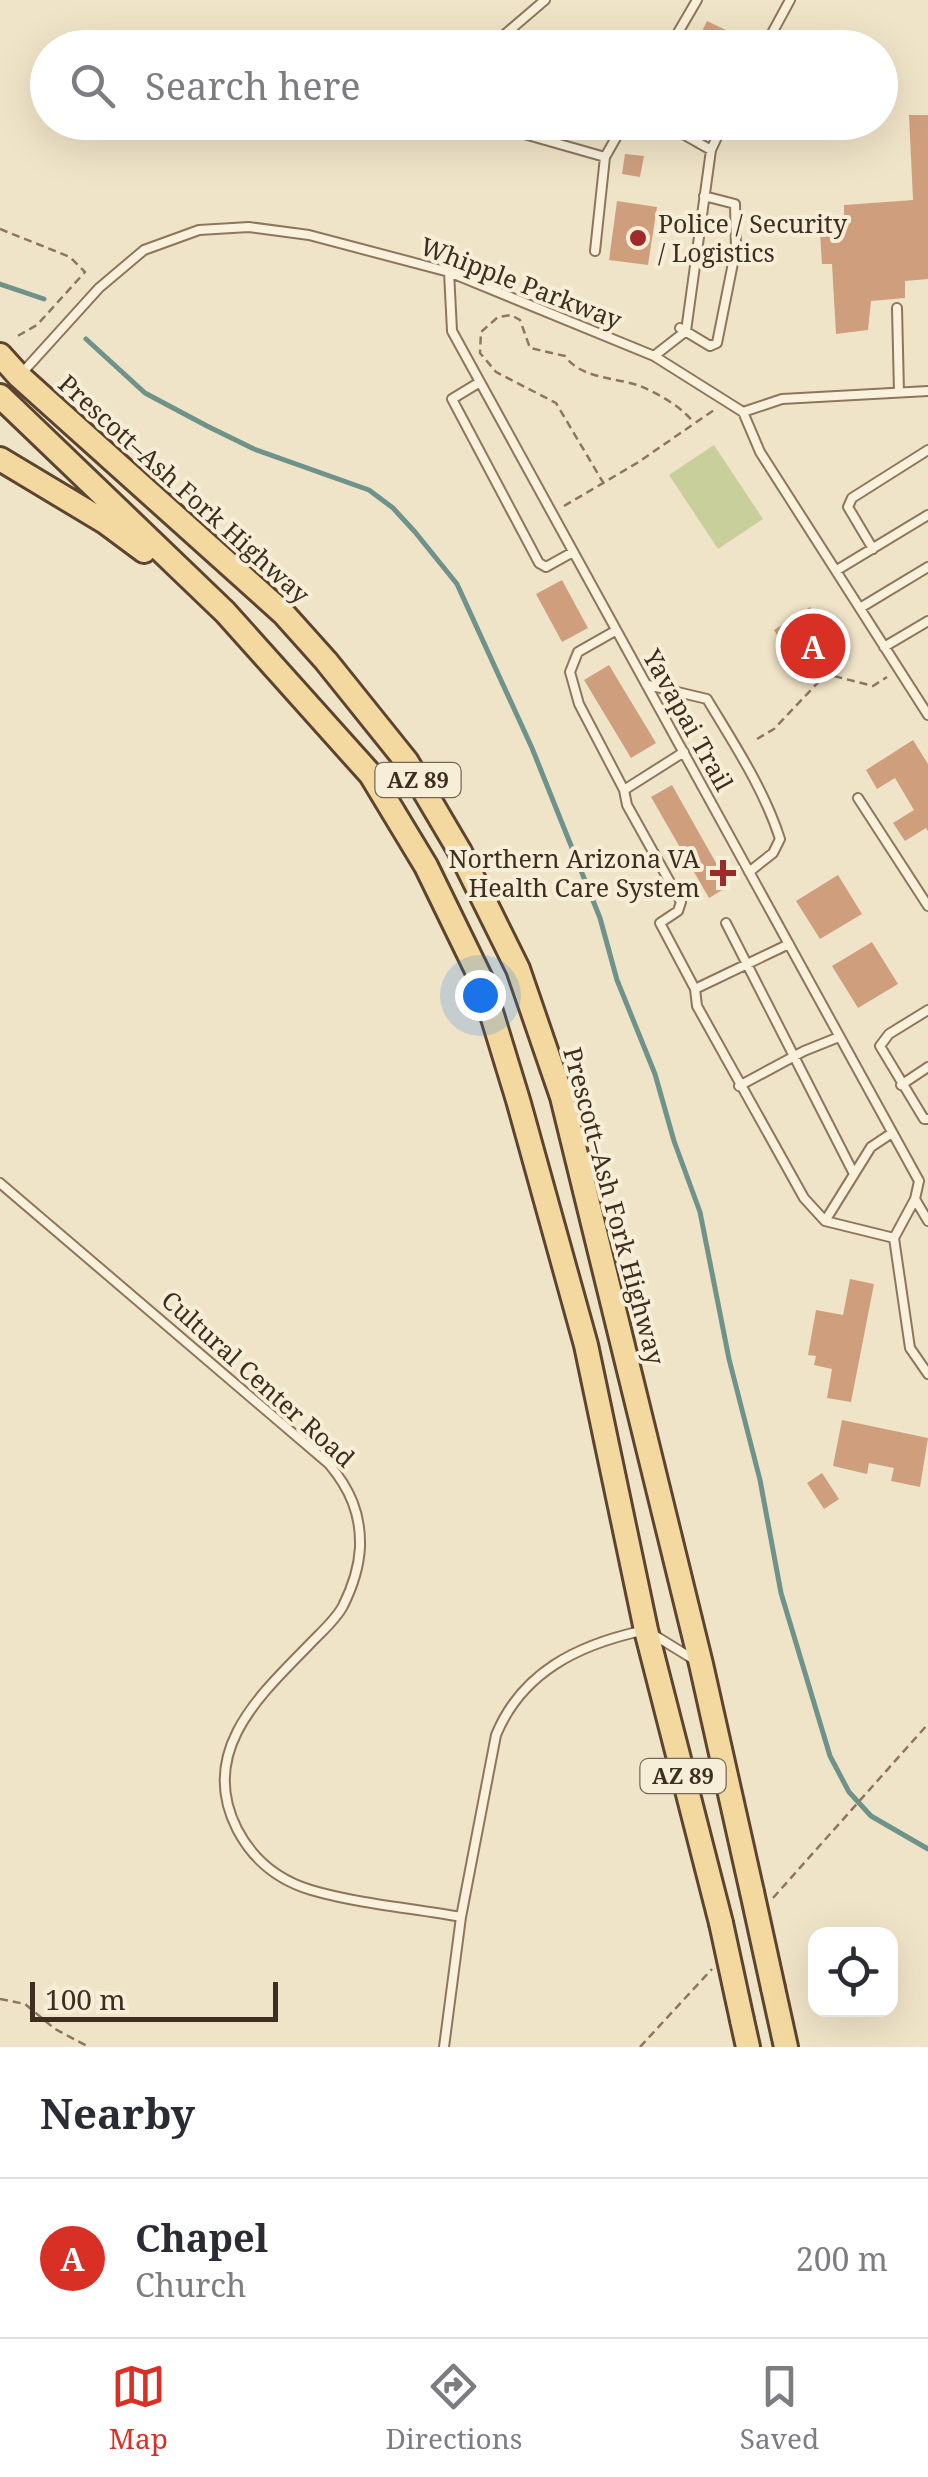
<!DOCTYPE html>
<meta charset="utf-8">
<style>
body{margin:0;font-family:"Noto Serif",serif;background:#f7f7f7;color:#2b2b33}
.controls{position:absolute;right:30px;bottom:30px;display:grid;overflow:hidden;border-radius:20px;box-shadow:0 10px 40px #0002}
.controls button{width:90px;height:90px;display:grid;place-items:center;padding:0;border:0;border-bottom:2px solid #e1e1e2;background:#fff;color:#2b2b33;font:50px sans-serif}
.scale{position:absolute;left:30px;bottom:25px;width:248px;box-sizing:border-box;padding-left:10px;border:5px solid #3d2e20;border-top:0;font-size:28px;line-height:35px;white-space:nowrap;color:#3d2e20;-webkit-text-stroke:8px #f7eed8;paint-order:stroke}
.you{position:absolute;left:480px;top:995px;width:35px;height:35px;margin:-25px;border:8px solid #fff;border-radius:50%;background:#1a73e8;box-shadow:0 0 0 15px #1a73e833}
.badge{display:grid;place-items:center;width:65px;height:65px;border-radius:50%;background:#d93025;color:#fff;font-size:32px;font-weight:700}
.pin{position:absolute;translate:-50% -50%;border:5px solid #fff;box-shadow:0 2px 10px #0006}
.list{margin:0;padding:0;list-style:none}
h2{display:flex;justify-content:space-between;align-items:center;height:130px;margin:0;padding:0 40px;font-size:42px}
h2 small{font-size:32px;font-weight:400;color:#7c7c81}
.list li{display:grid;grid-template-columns:65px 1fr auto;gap:30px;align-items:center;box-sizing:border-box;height:160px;padding:0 40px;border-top:2px solid #e1e1e2}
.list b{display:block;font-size:38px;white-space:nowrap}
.list p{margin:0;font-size:32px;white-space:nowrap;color:#7c7c81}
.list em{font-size:32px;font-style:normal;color:#7c7c81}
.icon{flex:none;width:55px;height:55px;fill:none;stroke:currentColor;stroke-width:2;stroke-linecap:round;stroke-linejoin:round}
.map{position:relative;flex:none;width:928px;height:2047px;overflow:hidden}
.search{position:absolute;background:#fff;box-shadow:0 10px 40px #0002;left:30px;right:30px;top:30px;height:110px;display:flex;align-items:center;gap:25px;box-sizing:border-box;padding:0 35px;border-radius:55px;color:#7c7c81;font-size:38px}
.sheet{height:290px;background:#fff}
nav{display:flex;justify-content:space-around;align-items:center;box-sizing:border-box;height:140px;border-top:2px solid #e1e1e2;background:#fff;font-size:28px;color:#7c7c81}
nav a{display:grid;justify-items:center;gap:5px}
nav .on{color:#d93025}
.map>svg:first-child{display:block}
</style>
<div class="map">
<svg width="928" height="2047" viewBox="0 0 928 2047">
<rect width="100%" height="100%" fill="#f0e4c8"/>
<!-- green -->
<path fill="#c9cf9b" d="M714,445L763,519L718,549L669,475Z"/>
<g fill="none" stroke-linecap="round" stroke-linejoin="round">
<!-- stream -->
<path stroke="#6f938a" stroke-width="5" d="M0,284L44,299
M86,339L145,393L207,426L254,449L369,490L393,508L415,532L457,584L532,748L600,918L617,980L655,1074L674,1141L700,1212L729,1359L760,1480L781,1593L830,1756L849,1792L871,1816L928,1849"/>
</g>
<!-- building -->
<path fill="#cf9f7d" d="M707,21L730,32L724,43L701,33Z
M909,115H928V279L905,281V298L871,301L868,330L836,334L832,264H822L820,233L844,231V205L913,200Z
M625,154L644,156L640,177L622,174Z
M617,201L657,207L648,265L609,260Z
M562,580L588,628L562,642L536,594Z
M810,607L844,659L808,682L774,630Z
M609,665L656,743L631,758L584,680Z
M913,740L928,764V831L926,828L905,841L893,823L914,810L895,778L877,789L866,770Z
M672,785L729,886L709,898L651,797Z
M838,875L862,914L820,939L796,901Z
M872,942L898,984L858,1008L832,966Z
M850,1279L874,1284L851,1402L827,1398L832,1369L814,1365L816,1356L808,1355L816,1310L843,1315Z
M842,1420L928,1438L920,1487L891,1481L894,1468L869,1463L867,1474L833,1466Z
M822,1473L839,1499L824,1509L807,1483Z"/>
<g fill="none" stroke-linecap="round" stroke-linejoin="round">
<!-- lane casing -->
<g stroke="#8d765c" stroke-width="12">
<path id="lane" d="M489,48L545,0
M669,48L697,0
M764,48L790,0
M507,122L517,132L605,157
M662,122L711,150
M595,251L605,157L625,122
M449,272L452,331L919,1181
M897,308L899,392
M680,328L710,346L717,343L736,248L735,204L704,196
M654,356L686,331L711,150L724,122
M22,373L99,288L144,250L199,230L249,227L309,235L449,272L654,356L743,412
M480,382L452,399L539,563L546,567L573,552
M743,412L760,452L928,715
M743,412L782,399L928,391
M873,549L848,507L852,498L928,450
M837,570L928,515
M860,608L928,567
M615,631L578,652L570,672L579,704L624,790
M884,647L928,621
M648,685L707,699C734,744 764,789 780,839L773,853L749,872
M684,752L624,790L627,805L681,902L678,911L660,923L695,989
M858,798L928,906
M726,923L854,1174
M789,944L695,989L697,1006L804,1198L825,1221L894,1238
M928,1010L889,1034L880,1046L924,1119H928
M901,1085L928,1067
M739,1086L804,1051L839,1037
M919,1181L915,1199L894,1238L910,1348L928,1374
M0,1183L329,1464C350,1489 361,1514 360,1547C359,1567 352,1588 343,1606C335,1621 320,1633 308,1646C259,1696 198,1752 237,1829C253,1860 278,1880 311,1890C359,1904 412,1908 461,1917
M915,1199L928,1221
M825,1221L871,1147L892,1133
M654,1635L693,1659
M444,2047L461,1917L496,1735C522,1672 578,1645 641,1631"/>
</g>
<!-- primary casing -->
<g stroke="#5b4430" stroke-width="28">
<path id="primary" d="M0,355L19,376L283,613L326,661L407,762L459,850L518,969L562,1097L701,1664L752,1892
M0,396L225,612L371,775L426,866L481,979L518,1100L586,1345L646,1630L721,1923
M0,459L105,522L144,551
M773,1988L786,2047
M742,2020L748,2047"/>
</g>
<!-- path -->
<path stroke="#8d765c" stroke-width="2.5" stroke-dasharray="8 5" stroke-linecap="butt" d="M0,229L70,257L85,272L37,325L14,338
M604,484L556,403L496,372L480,353L481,332L498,317L511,315L520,320L530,348L565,356C581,379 615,377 640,386C659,394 682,407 694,423
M564,506L637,463L714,410
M757,739L774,729L826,674L873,686L887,677
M773,1898L928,1724
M0,1999L25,2004L55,2029L89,2047
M640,2047L712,1969"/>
<!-- lane -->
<use href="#lane" stroke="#faf1dc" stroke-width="8"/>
<!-- primary -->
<use href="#primary" stroke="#f3d9a0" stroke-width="22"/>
<!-- primary-bridge casing -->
<g stroke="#5b4430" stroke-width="28" stroke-linecap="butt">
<path id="primary-bridge" d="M752,1892L773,1988
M721,1923L742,2020"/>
</g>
<!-- primary-bridge -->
<use href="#primary-bridge" stroke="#f3d9a0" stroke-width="22"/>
</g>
<!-- markers -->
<g fill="#9e2a2b" stroke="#f7eed8" stroke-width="4">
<circle cx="638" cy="238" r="10"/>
<path d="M718 858h10v10h10v10h-10v10h-10v-10h-10v-10h10z"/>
</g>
<g text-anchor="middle" stroke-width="8" stroke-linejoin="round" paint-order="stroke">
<!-- shield labels -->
<g fill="#f7eed8" stroke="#756857" stroke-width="2.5">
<rect x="375.5" y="763" width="85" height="34" rx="8"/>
<rect x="640.5" y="1759" width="85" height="34" rx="8"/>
</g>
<g font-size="22" font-weight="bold" fill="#3d2e20">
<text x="418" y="788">AZ 89</text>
<text x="683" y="1784">AZ 89</text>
</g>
<!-- poi labels -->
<g font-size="25" fill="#3d2e20" stroke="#f7eed8" text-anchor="start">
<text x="658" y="233">Police / Security<tspan x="658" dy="29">/ Logistics</tspan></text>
<text x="700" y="868" text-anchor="end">Northern Arizona VA<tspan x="700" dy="29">Health Care System</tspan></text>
</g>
<!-- street labels -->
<g font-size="25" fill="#3d2e20" stroke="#f7eed8">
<text transform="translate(521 283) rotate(21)" y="9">Whipple Parkway</text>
<text transform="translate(184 489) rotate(42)" y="9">Prescott–Ash Fork Highway</text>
<text transform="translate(688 720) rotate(61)" y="9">Yavapai Trail</text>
<text transform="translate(614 1206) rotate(75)" y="9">Prescott–Ash Fork Highway</text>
<text transform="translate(258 1379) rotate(42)" y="9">Cultural Center Road</text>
</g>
</g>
</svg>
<div class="controls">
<button><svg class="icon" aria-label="locate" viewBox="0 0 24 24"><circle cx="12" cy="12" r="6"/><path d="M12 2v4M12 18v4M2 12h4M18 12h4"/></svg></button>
</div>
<div class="scale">100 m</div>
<div class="you"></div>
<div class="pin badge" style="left:813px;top:646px">A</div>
<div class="search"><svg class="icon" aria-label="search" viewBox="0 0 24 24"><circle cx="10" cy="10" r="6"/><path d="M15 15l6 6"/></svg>Search here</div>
</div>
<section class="sheet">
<h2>Nearby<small></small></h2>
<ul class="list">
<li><span class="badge">A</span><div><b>Chapel</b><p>Church</p></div><em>200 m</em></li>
</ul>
</section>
<nav>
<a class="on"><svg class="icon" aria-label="map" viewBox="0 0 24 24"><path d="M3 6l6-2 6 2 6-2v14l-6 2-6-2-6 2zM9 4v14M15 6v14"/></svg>Map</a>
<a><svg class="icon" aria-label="directions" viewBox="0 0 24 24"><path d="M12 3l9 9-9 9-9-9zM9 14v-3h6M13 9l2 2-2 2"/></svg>Directions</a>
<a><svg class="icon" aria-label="saved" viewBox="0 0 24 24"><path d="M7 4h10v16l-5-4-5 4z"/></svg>Saved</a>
</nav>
